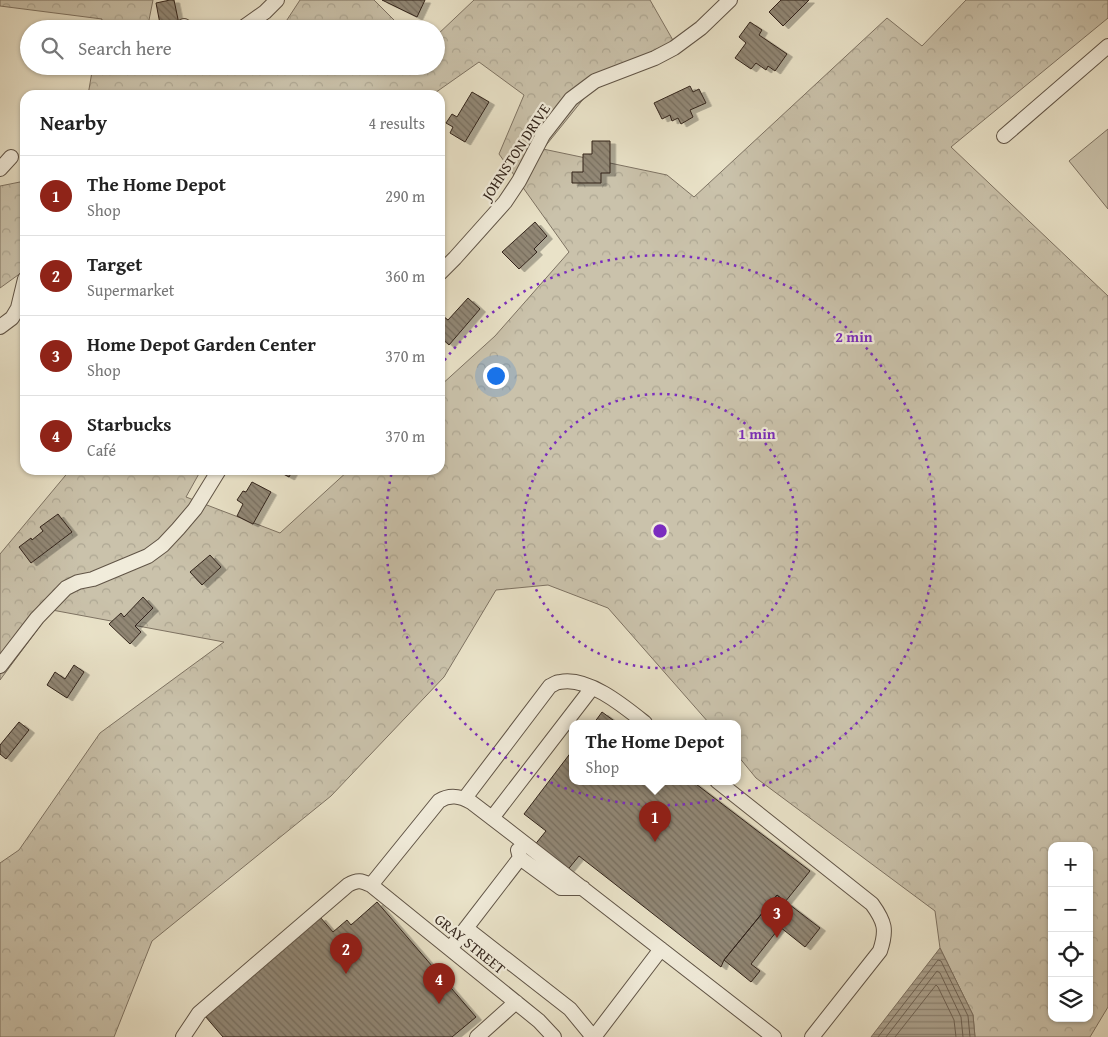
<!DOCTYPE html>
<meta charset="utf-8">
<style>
body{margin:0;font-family:"Gentium Book Plus",serif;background:#f6f6f6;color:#222}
.controls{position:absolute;right:15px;bottom:15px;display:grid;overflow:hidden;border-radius:10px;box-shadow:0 1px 4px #0004}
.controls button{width:45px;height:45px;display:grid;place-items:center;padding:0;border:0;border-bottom:1px solid #e0e0e0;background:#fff;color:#222;font:25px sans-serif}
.you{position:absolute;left:495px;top:375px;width:18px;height:18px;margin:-12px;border:4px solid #fff;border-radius:50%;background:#1a73e8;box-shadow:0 0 0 8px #1a73e833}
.badge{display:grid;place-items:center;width:32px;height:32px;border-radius:50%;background:#8f2418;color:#fff;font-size:16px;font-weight:700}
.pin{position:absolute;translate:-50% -41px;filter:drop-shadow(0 1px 2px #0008)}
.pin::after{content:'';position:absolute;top:26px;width:18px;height:15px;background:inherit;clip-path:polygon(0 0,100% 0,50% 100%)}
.popup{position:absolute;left:569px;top:720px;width:172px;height:65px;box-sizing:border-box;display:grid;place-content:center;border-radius:10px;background:#fff;filter:drop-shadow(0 1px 4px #0005);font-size:16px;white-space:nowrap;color:#767676}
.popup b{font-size:19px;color:#222}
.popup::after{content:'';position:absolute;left:50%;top:100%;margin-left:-10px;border:10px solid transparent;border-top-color:#fff}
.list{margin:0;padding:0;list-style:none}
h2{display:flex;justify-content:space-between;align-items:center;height:65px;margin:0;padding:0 20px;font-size:21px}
h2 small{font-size:16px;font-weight:400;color:#767676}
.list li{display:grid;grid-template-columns:32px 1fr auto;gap:15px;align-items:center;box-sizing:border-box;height:80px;padding:0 20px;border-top:1px solid #e0e0e0}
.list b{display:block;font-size:19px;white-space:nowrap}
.list p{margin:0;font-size:16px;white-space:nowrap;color:#767676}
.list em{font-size:16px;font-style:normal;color:#767676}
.icon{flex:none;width:28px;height:28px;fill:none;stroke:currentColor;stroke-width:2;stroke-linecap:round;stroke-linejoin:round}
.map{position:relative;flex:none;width:1108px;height:1037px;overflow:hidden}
.search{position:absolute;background:#fff;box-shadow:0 1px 4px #0004;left:20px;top:20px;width:425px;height:55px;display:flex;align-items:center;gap:12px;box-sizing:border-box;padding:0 18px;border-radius:28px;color:#767676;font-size:19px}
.panel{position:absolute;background:#fff;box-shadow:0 1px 4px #0004;left:20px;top:90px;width:425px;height:385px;border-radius:15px}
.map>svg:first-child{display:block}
</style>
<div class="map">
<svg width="1108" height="1037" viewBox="0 0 1108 1037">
<defs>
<pattern id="forest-crowns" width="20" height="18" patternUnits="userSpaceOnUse" patternTransform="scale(1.25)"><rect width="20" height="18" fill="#cac2ab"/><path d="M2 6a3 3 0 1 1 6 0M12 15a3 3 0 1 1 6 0" fill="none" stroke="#aea793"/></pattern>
<pattern id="water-rules" width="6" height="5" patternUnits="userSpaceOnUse" patternTransform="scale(1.25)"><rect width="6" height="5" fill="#aba18d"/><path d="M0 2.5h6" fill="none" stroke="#8c8372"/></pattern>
<pattern id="building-back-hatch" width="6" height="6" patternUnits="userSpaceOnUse" patternTransform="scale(1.25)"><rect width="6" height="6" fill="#918775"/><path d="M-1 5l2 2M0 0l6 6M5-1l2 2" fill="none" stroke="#776e5f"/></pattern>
<filter id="shadow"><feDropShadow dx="5.5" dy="3" stdDeviation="0" flood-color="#0004"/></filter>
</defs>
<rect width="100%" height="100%" fill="#e9e2c8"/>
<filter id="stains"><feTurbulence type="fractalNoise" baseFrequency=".004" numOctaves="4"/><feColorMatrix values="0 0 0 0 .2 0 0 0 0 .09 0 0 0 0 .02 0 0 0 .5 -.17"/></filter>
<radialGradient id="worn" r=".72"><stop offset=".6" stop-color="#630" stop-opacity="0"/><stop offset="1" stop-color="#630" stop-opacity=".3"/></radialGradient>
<!-- forest -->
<path fill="url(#forest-crowns)" stroke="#7e7363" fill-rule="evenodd" d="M0,0H153L148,25L151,29H100L102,19L0,6Z
M300,0H374L403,29H281Z
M474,0H650L678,49L589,92L543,149L667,175L694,197L887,18L922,46L966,0H1108V18L951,147L1108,296V1007L1090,1037H975L973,1015L940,948L935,911L756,778L738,756V723H709L608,608L548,585L496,590L444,677L331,796L152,941L114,1037H0V863L19,850L100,733L224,642L52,610L0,680V554L70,470H201L186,497L280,533L349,470H440V386L495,336L569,252L499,154L524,95L479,62L432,95H88L93,66H181L185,71L196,66H436V36ZM1052,846H1089V1018H1052Z
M25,181V270L0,288V186Z"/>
<!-- garden -->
<path fill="#cac2ab" stroke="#7e7363" d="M1108,129V209L1069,161Z"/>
<!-- water -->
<path fill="url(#water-rules)" stroke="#7b6f5f" d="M940,948L973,1015L975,1037H871Z"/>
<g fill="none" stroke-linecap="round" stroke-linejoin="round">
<!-- shore -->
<path stroke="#6e6254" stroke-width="1" d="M878,1037L938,960L941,961L968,1016L970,1037
M886,1037L937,971L940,973L961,1017L963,1037
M895,1037L936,985L938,987L954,1020L956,1037"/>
</g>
<!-- building -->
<path fill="url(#building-back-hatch)" stroke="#32241b" filter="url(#shadow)" d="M170,0H174L180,29H161L156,3Z
M382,0H425L417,17Z
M781,0H809L783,26L769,12Z
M750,22L762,30L759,35L787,54L775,71L768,66L766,70L756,63L751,69L735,58L746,43L739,37Z
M690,86L693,92L699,89L706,103L690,110L693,117L681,124L678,118L672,121L670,115L662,119L654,103Z
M472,92L489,102L465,142L450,133L453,127L446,123L452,114L457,117Z
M592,141H610V173H601V183H572V172H583V154H592Z
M535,222L547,236L534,249L537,252L519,269L502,252Z
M468,298L480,309L449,345L440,337V319L443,316L448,320Z
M276,470H293L289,477Z
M252,482L271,492L253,524L237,516L243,504L237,500L243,491L246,492Z
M58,514L72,532L31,563L19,547L31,538L32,540L43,531L40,527Z
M210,555L221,567L202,585L190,572Z
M143,597L153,608L135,626L141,632L130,644L109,624L121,613L124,617Z
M74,665L84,672L67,698L47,685L55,672L65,679Z
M602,712L617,723H594Z
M19,722L29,730L6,759L0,754V745Z
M572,751V781H692L810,871L785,902L777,895L724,960L721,967L579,856L561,878L529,852L546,831L524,814Z
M777,895L820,928L805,947L780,927L751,964L760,971L751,982L724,960Z
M377,902L476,1017L452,1037H223L205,1016L320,917L333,932L347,920L351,925Z"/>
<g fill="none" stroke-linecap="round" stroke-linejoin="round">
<!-- minor casing -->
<g stroke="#605446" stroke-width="16">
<path id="minor" d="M184,26L189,29
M241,29L265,12L277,0
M1004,136L1108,46
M0,169L11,157
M440,273L455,258L505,202L519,181L543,135L571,99L595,81L655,58L674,48L701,28L730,0
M0,327L12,318L18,308L25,279
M0,666L37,618L66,588L78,582L93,579L148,556L163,545L178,529L195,509L219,470
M717,781L872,904C885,922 887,930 880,951L812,1037
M465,798L550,686C553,685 556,682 560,682C588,676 625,707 645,723
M492,818L592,688
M518,850L520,858L561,888H583
M371,885L439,801C450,794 460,796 471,802L514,835L774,1037
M466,928L570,1009L593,1037
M450,949L520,858
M183,1037L199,1013L348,885C358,879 362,881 371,885L539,1021L554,1037
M477,1037L516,1002
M594,1037L661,949"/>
</g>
<!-- minor -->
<use href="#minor" stroke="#f1ecdb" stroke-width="14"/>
</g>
<!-- distance rings -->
<g fill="none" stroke="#7b2cbf" stroke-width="2.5" stroke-dasharray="2.5 5">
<circle cx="660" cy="531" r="137"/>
<path d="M440 366A275 275 0 1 1 392 471"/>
</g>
<g text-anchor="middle" stroke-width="4.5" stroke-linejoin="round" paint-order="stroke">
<!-- street labels -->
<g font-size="15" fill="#32241b" stroke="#f1ecdb">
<text transform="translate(516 152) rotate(-57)" y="5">JOHNSTON DRIVE</text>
<text transform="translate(470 944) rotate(39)" y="5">GRAY STREET</text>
</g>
</g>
<circle cx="660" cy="531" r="8" fill="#7b2cbf" stroke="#f1ecdb" stroke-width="2.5"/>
<g font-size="15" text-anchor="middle" font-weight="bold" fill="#7b2cbf" stroke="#f1ecdb" stroke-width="4.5" stroke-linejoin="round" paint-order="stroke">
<text x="854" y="342">2 min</text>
<text x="757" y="439">1 min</text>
</g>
<rect width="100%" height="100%" filter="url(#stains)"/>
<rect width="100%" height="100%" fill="url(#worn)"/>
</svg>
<div class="controls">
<button>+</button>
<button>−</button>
<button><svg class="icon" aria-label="locate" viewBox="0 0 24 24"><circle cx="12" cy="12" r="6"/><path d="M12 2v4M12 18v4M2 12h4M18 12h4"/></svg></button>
<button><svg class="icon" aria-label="layers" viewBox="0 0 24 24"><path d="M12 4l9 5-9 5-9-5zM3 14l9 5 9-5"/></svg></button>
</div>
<div class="you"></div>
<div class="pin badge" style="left:655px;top:842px">1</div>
<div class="popup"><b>The Home Depot</b>Shop</div>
<div class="pin badge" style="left:346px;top:974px">2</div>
<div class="pin badge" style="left:777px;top:938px">3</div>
<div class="pin badge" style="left:439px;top:1004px">4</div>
<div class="search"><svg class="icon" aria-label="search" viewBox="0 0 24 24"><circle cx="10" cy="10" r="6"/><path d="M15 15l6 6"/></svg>Search here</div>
<section class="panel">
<h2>Nearby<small>4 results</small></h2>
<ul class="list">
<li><span class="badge">1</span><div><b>The Home Depot</b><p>Shop</p></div><em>290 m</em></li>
<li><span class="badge">2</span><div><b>Target</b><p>Supermarket</p></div><em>360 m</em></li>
<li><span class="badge">3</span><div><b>Home Depot Garden Center</b><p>Shop</p></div><em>370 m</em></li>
<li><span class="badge">4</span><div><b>Starbucks</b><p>Café</p></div><em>370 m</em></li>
</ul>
</section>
</div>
